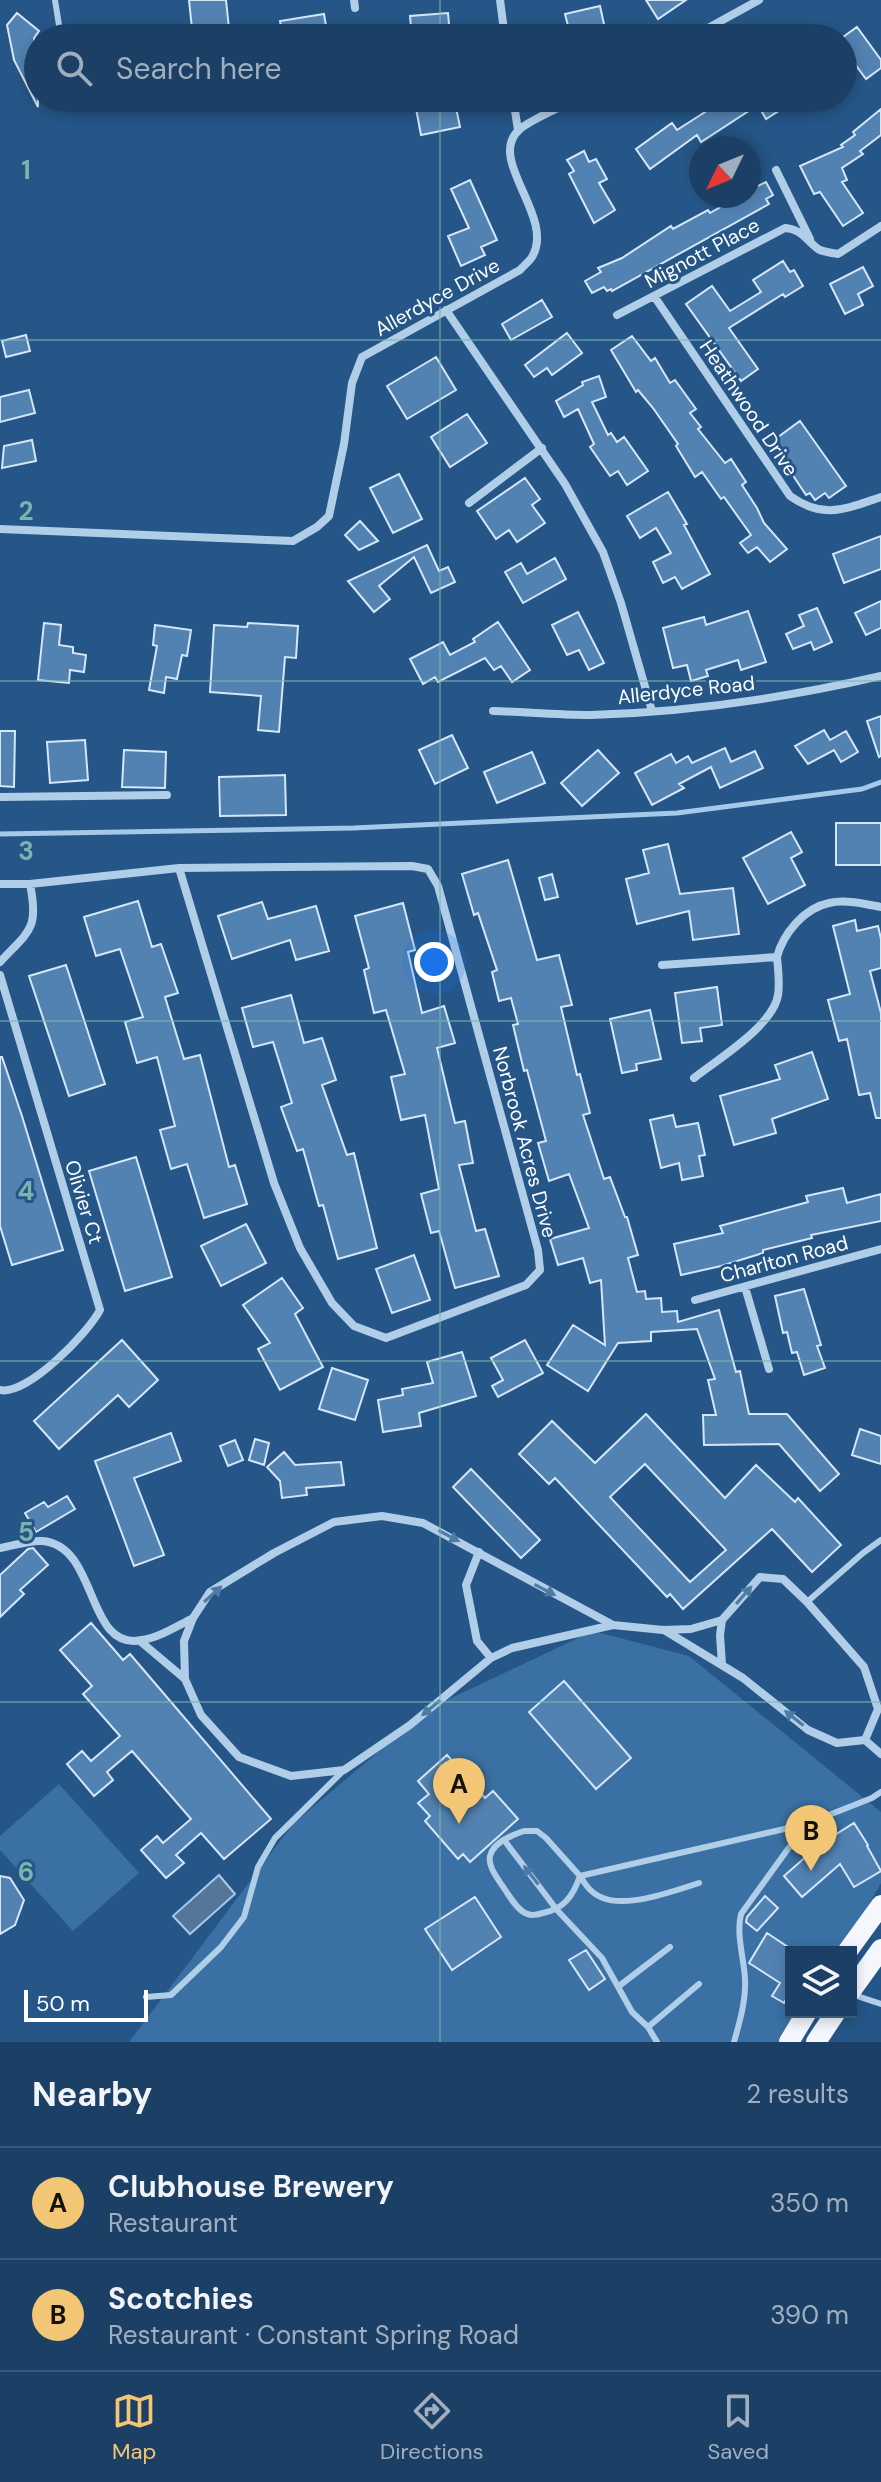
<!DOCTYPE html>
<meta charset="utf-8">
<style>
body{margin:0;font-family:"DM Sans",sans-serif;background:#25476b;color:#f1f3f6}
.controls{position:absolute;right:24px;bottom:24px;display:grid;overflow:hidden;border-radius:0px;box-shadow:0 4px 12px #0003}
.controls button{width:72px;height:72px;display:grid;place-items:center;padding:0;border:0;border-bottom:2px solid #3a5979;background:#1c4065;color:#f1f3f6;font:40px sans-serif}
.compass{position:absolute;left:689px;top:136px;width:72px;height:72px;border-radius:50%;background:#1c4065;box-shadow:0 4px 12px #0003;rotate:227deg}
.scale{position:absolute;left:24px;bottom:20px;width:124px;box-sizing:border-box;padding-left:8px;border:4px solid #fff;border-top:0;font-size:22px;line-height:28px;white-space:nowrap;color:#fff;-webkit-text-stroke:6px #255687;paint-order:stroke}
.you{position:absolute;left:434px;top:962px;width:28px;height:28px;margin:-20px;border:6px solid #fff;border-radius:50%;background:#1a73e8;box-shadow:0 0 0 12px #1a73e833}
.badge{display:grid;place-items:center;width:52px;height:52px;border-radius:50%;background:#f2c675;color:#111;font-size:26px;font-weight:700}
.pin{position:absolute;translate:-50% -66px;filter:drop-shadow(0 2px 4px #0008)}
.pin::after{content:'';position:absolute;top:42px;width:28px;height:24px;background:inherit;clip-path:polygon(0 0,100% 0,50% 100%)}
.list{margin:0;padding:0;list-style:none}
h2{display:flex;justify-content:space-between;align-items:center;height:104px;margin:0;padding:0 32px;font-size:34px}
h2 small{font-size:26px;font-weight:400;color:#a0afbf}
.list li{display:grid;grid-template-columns:52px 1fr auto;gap:24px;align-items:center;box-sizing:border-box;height:112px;padding:0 32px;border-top:2px solid #3a5979}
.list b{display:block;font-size:30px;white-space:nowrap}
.list p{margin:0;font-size:26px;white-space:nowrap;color:#a0afbf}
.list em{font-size:26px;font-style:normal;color:#a0afbf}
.icon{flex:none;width:44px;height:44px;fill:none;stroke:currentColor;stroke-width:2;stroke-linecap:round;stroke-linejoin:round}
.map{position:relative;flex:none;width:881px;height:2042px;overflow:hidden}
.search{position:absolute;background:#1c4065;box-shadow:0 4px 12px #0003;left:24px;right:24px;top:24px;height:88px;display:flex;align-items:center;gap:20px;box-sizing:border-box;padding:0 28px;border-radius:44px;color:#a0afbf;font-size:30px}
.sheet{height:328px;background:#1c4065}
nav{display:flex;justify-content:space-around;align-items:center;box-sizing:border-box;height:112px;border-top:2px solid #3a5979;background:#1c4065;font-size:22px;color:#a0afbf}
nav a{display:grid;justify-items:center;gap:4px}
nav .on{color:#f2c675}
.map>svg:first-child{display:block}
</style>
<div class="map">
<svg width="881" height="2042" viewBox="0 0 881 2042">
<rect width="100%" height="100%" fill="#255687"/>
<!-- green -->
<path fill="#3a70a4" d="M593,1631L689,1656L881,1812V1883L841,1952H791V2012H805L788,2042H129L293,1824L430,1708Z
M59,1784L139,1873L73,1931L0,1850V1836Z"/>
<!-- water -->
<path fill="#557699" stroke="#a5c9e9" stroke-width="2" d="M219,1875L235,1894L190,1934L173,1916Z"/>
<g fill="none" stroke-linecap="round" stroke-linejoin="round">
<!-- stream -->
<path stroke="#a5c9e9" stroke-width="5" d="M0,834L354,828L677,813L862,789L881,782"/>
</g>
<!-- building -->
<path fill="#5282b1" stroke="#d5e6f7" stroke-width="2" fill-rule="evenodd" d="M189,0H226L230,38H193Z
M646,0H686L658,19Z
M600,6L607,38H571L565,14Z
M17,13L39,31L34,38L38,61V107L14,60L7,25Z
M448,13L450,36L412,38L410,16Z
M324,14L328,38H283L280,21Z
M857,27L881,60V68L866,79L849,56L843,60V37Z
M414,98H454L460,127L421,135Z
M727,98H799L766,119L758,105L701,142L697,135L650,169L636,149L672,123L677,130Z
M881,109V135L860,151L863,154L842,168L847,180L842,182L863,213L843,226L820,192L814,194L800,166L843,147L841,145L855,135L853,132Z
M584,151L589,162L596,159L607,179L599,183L615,210L594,223L569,174L574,171L567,160Z
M749,170L758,186L766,182L773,195L766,199L769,204L612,291L611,289L607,291L604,287L592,293L585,281L601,272L598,268L622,258L671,226L673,229L708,210L710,213L740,196H749Z
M470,180L497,240L481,247L485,255L461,266L448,236L469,228L451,189Z
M783,261L790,272L794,270L803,286L785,297L783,294L729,328L758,369L741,381L686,304L712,286L730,311L761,292L753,280Z
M863,267L873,286L858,294L863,305L845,314L830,284Z
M542,300L552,317L511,340L502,324Z
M567,333L582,353L552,375L547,368L534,377L525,365Z
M26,335L30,351L6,357L2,341Z
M632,336L651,361L655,358L670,383L675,380L696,409L690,413L701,427L698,429L725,463L731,459L746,482L742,485L757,508L764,523L787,549L770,562L757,547L748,553L740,543L751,535L741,521L724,497L721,499L702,472L695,477L676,446L678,444L653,408L638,390L636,392L611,350Z
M436,357L456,390L407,419L387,386Z
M599,376L606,397L592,402L608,435L611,433L617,442L624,437L648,471L627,485L618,471L610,476L590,447L594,444L578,409L564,417L556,401L583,385L582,382Z
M29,390L35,413L0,422V397Z
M467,414L487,443L450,467L431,437Z
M800,421L846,486L829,498L825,493L815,500L810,493L806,495L790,471L794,468L774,440Z
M32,440L36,461L2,468L4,446Z
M399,474L422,519L393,533L370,488Z
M525,478L540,499L532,505L545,523L517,542L509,530L496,539L477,511Z
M668,492L687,524L684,525L710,574L682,589L675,577L663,583L653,562L671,553L656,528L640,538L627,516Z
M360,521L378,541L359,550L345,535Z
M881,536V569L844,583L833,554Z
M427,545L439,571L448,567L455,582L431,593L414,557L379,586L390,599L374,612L348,581Z
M555,558L566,579L523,603L505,572L521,563L527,574Z
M881,601V628L866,635L855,613Z
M817,608L832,642L814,650L811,642L793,649L786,634L804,626L799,615Z
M748,611L766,662L741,670L738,660L706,670L708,676L691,681L687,665L673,668L663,628L704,617L706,625Z
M578,612L604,663L589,670L579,650L567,655L552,625Z
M498,622L530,670L512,682L501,666L494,670L485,658L438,682L435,677L423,684L410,659L443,642L450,655L475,642L473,639Z
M44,623L61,625L59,645L73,647V653L86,655L84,672L70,670L69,683L38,680Z
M248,623L298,626L296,658L285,657L279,732L258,730L261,696L210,692L214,625L247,627Z
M155,625L191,630L187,656L182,655L177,679L166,677L164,693L149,690L157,646L153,645Z
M881,716V756L879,757L867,721Z
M824,730L830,740L846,731L858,752L841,762L834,750L808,764L795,746Z
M0,731H15L14,787L0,786Z
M452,735L468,768L435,784L419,750Z
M85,740L88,780L50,783L47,742Z
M725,748L731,762L755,751L763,768L720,788L711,767L679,784L684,788L652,805L635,773L671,754L676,763L688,756L692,763Z
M124,750L166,752L165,788L122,787Z
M598,750L619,773L582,806L561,783Z
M532,752L545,783L497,803L484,772Z
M285,775L286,815L220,816L219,777Z
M836,823H881V865H836Z
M791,832L802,852L791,858L805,885L768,904L743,858Z
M668,844L680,894L733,888L739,934L693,940L689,911L637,924L626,879L649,873L643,850Z
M508,860L537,960L559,955L572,1005L561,1007L577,1075L580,1074L590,1113L583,1115L604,1179L610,1177L625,1217H627L638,1255L628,1258L637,1292L645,1291L646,1299L661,1298L662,1312L677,1311L678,1322L719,1310L736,1372L740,1371L749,1414H787L839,1474L820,1491L779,1444L704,1445L703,1415H716L708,1380L715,1379L697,1329L651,1332V1341L618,1343L588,1391L547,1365L573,1325L605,1345L601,1280L590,1283L583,1258L558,1265L550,1239L589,1228L569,1174L549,1181L538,1143L546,1141L527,1070L524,1071L513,1025L518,1024L511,998L499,1001L492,972L497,970L478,913L474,915L462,874Z
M552,874L558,897L545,900L539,878Z
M138,901L152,947L161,944L178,993L165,997L184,1059L200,1055L229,1167L235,1165L247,1204L204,1218L187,1164L171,1169L160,1130L175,1126L157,1057L137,1063L125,1022L143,1017L120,949L96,956L84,917Z
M262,902L268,919L316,906L329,951L296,960L290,940L232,959L218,916Z
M403,903L415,950L408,952L422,1013L444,1006L455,1043L437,1048L455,1123L465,1121L473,1163L459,1165L476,1231L485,1229L499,1276L455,1288L439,1231L431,1233L421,1194L439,1189L425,1115L401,1120L391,1077L405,1074L386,1010L374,1013L364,970L369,968L355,916Z
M855,920L857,931L878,926L881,939V968L870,971L881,1013V1118H876L870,1093L859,1095L847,1039L839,1041L828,1000L850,994L833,926Z
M66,965L105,1084L69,1096L29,976Z
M717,987L722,1025L700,1028L702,1041L682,1043L675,993Z
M291,995L304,1043L322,1038L336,1080L322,1085L347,1155L354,1153L377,1248L338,1259L323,1205L319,1206L303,1149L297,1151L281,1107L292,1103L273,1042L253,1047L242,1008Z
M650,1010L661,1059L636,1064L637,1070L622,1073L610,1019Z
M812,1052L828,1099L772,1119L776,1133L734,1145L720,1096L780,1079L775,1065Z
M0,1057H2L22,1116L63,1250L12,1265L0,1226Z
M673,1115L676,1127L698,1123L705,1155L699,1156L703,1176L682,1180L679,1163L661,1168L650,1120Z
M136,1157L172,1277L125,1291L89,1171Z
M843,1188L847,1203L881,1194V1221L811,1235L812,1238L763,1250V1253L721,1266L681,1275L674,1244L723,1233L720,1226L808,1202L806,1196Z
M246,1224L266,1263L221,1286L201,1246Z
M414,1255L430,1300L392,1313L376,1269Z
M282,1278L303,1308L295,1314L323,1367L280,1390L258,1349L270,1343L243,1305Z
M804,1289L821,1345L817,1346L825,1368L804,1375L797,1352L792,1353L787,1332L783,1333L775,1296Z
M122,1340L158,1380L129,1407L118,1395L59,1449L34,1421Z
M525,1340L543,1373L498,1397L492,1386L503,1380L491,1358Z
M462,1352L476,1396L419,1413L421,1426L383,1432L378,1400L403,1395L402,1389L433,1383L427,1362Z
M332,1368L368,1380L355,1420L319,1409Z
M646,1414L725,1498L756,1465L795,1502L798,1498L841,1545L812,1572L772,1529L683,1609L670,1594L667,1597L555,1478L549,1484L519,1454L552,1421L595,1463ZM645,1464L726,1550L690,1582L610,1497Z
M860,1429L881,1436V1464L852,1455Z
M171,1433L181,1461L134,1478L164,1555L134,1566L95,1461Z
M255,1439L269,1443L264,1465L249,1460Z
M235,1440L243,1460L228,1466L220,1446Z
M284,1452L295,1465L341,1462L344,1485L306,1488L307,1495L282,1498L280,1481L267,1467Z
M471,1469L540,1540L521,1558L453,1487Z
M67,1496L75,1509L36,1532L25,1513L44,1502L48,1507Z
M33,1548L48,1565L20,1590L24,1594L0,1617V1575L28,1549Z
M91,1623L123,1660L130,1654L271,1819L224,1859L201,1833L176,1855L184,1863L166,1878L141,1850L157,1836L163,1843L191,1819L132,1751L107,1772L113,1780L94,1796L67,1764L82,1751L91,1761L120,1736L83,1694L92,1686L60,1650Z
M564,1681L631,1758L596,1789L529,1712Z
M447,1755L485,1798L493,1791L518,1819L470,1862L463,1854L458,1859L425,1821L430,1816L418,1803L429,1794L418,1781Z
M854,1823L868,1845L867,1846L881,1871L854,1887L840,1864L802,1897L784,1876L819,1845Z
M0,1876L10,1878L24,1900L15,1925L0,1934Z
M765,1896L778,1908L757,1931L746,1922L747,1917Z
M475,1897L501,1937L452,1970L425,1929Z
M767,1933L791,1949V1992L784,2003L772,1996L780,1983L749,1963Z
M586,1950L605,1979L589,1990L569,1960Z"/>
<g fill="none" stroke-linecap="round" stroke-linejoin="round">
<!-- lane -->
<path stroke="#b1cee9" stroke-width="6" d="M55,0L61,38
M807,1602L863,1553L881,1540
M524,1831H537L546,1838L580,1876C573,1896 564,1909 543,1913C536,1915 531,1916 525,1913C515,1908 508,1893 501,1884C496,1876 488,1866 490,1856C493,1842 512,1835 524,1831Z
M504,1840L557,1910L602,1958L632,2012L648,2027L657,2042
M699,1883C674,1891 628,1908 603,1898C592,1894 586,1886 580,1876L806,1824L872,1798L881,1792
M619,1986L670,1947
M854,1995L881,2004
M146,1997L171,1995L221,1947L244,1917L258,1867L275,1838L344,1770
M648,2027L699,1984
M734,2042C740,2021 746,2000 745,1979C744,1958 736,1935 741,1914L806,1824"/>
<!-- street -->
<path stroke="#b1cee9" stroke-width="8" d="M354,0L355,8
M500,0L505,38
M690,38L759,0
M513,98L518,130
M776,170L810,239
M654,296L790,496C824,520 845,509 881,497
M446,310L565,484L603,552L621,603L652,711
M617,315L785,228C801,229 806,240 818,249C823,252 832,253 838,254L881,226
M469,503L542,448
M0,529L293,541L317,527L329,516L344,444L352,383L362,357L520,270C523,266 529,262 532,257C556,217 486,160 519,130C528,121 565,105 579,98
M493,711C525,712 558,715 591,715C688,712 786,698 881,676
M0,797L167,795
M0,884H30L179,868L412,866L428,869L438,886L538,1250L540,1270L526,1285L386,1338L354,1326L332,1303L300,1248L274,1183L179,868
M0,962C30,930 39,929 30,884
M662,965L777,957C783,934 804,908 829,903C845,899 865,904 881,907
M0,975L100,1310C88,1333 27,1396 0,1390
M694,1078C718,1059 773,1026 778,995C780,983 778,969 777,957
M745,1287L769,1369
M695,1300L881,1249
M0,1548C13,1546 30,1540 42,1541C99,1545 85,1652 142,1640C160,1637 177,1626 193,1618
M479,1552L466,1585L477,1641L491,1658
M613,1625L423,1523L382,1516L334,1522L274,1553L210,1592L193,1618L184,1641L185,1679L201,1715L239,1757L291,1776L344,1770L410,1725L491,1658L512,1648L613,1625L663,1630L691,1629L722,1620
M664,1630L743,1678L808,1730L837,1743L865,1740L881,1754
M140,1641L185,1679
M722,1665L720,1635L722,1620L760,1577L783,1579L807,1602L864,1667L878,1709L865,1740"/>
<!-- primary -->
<path stroke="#f4f8fe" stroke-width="20" d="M847,1952L881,1905
M851,1991L881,1949
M789,2042L807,2012
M816,2042L836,2012"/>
</g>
<!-- one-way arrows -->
<defs><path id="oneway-solid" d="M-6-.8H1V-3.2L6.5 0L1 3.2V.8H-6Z" transform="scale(2)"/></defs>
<g fill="#4f7aa4">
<use href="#oneway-solid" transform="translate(449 1536) rotate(28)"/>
<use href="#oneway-solid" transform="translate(545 1590) rotate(28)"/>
<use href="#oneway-solid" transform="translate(213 1594) rotate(-42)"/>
<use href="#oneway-solid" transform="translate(744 1595) rotate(-49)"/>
<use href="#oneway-solid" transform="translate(431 1708) rotate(140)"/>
<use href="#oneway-solid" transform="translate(794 1718) rotate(-142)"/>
<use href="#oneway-solid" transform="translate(531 1875) rotate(-128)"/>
</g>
<!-- grid -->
<path fill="none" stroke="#7bb4af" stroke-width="2" stroke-opacity="0.55" d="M440,0V38M440,98V2042M0,340H881M0,681H881M0,1021H881M0,1361H881M0,1702H881"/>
<g text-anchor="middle" stroke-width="6" stroke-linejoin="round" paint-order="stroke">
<!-- street labels -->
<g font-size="20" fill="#fff" stroke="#255687">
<text transform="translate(702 253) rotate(-28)" y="7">Mignott Place</text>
<text transform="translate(437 297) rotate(-29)" y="7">Allerdyce Drive</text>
<text transform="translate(749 408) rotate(56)" y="7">Heathwood Drive</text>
<text transform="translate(686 690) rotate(-6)" y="7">Allerdyce Road</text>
<text transform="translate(525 1142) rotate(75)" y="7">Norbrook Acres Drive</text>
<text transform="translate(84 1202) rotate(73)" y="7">Olivier Ct</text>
<text transform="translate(784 1259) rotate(-15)" y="7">Charlton Road</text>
</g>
</g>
<g font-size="26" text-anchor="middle" font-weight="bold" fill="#7bb4af" stroke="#255687" stroke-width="6" stroke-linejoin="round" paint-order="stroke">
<text x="26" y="179">1</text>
<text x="26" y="520">2</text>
<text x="26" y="860">3</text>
<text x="26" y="1200">4</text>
<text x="26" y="1541">5</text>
<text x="26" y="1881">6</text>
</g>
</svg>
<div class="controls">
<button><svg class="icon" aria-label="layers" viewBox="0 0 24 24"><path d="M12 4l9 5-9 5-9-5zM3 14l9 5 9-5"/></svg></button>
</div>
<svg class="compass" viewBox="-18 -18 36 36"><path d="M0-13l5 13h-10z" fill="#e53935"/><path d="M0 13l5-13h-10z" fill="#a0afbf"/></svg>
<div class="scale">50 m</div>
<div class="you"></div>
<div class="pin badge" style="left:459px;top:1824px">A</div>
<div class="pin badge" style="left:811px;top:1871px">B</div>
<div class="search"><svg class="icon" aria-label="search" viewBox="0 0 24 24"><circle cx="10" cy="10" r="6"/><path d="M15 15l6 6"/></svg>Search here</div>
</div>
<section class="sheet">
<h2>Nearby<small>2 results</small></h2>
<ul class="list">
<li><span class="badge">A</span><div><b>Clubhouse Brewery</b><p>Restaurant</p></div><em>350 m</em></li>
<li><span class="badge">B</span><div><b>Scotchies</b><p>Restaurant · Constant Spring Road</p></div><em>390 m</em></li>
</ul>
</section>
<nav>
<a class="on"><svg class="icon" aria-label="map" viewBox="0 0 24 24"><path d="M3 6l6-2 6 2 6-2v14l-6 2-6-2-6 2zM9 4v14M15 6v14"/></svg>Map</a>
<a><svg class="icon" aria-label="directions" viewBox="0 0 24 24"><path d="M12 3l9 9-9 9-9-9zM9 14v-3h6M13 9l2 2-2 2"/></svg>Directions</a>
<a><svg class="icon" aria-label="saved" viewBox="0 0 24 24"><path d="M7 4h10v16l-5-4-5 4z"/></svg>Saved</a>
</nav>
